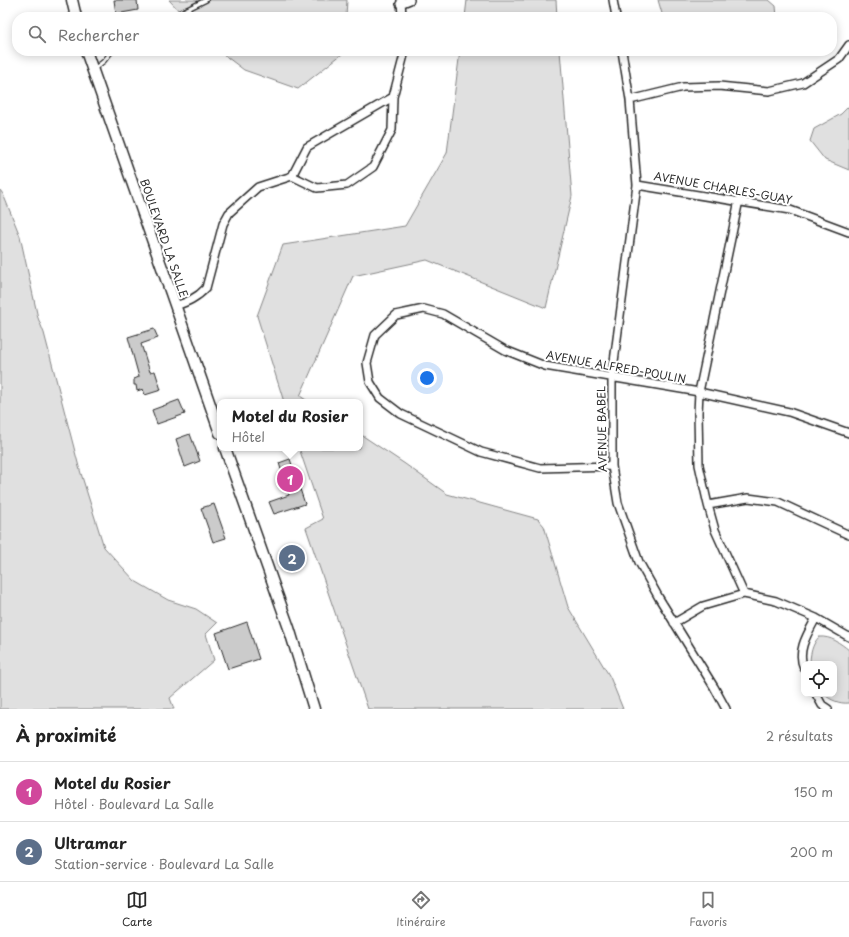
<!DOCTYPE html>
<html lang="fr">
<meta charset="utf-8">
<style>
body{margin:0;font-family:"Playpen Sans",sans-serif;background:#f2f2f2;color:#222}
.controls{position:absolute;right:12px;bottom:12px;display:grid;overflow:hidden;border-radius:8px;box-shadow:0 2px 10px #0003}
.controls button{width:36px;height:36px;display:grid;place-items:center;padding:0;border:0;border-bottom:1px solid #e0e0e0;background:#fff;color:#222;font:20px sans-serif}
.you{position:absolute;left:427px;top:378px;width:14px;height:14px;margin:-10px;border:3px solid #fff;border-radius:50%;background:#1a73e8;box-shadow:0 0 0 6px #1a73e833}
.badge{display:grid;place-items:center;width:26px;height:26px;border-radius:50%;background:#2b2b2b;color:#fff;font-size:13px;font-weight:700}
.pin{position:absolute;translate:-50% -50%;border:2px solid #fff;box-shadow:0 1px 4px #0006}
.popup{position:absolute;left:217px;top:399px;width:146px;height:52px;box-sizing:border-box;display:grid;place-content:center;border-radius:8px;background:#fff;filter:drop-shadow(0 1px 3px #0005);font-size:13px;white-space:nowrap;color:#767676}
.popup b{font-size:15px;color:#222}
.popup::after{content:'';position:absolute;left:50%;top:100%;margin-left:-8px;border:8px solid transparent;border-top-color:#fff}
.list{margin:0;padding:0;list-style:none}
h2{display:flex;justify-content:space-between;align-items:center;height:52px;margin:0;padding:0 16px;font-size:17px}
h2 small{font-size:13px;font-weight:400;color:#767676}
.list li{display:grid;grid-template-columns:26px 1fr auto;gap:12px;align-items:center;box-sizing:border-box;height:60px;padding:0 16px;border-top:1px solid #e0e0e0}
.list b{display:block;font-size:15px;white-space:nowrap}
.list p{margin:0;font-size:13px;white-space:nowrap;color:#767676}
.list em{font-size:13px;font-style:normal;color:#767676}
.icon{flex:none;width:22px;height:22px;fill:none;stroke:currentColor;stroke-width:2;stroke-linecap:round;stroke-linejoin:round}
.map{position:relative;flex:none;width:849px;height:709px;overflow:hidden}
.search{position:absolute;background:#fff;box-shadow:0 2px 10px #0003;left:12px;right:12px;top:12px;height:44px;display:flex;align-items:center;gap:10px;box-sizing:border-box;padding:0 14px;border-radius:16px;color:#767676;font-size:15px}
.sheet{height:172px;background:#fff}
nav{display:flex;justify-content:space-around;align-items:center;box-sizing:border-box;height:56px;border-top:1px solid #e0e0e0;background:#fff;font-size:11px;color:#767676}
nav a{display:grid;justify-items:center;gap:2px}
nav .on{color:#2b2b2b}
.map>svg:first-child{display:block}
</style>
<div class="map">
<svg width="849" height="709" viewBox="0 0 849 709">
<rect width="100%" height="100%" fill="#fff"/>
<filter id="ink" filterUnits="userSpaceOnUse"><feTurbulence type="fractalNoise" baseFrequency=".025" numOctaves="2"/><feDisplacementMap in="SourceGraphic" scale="8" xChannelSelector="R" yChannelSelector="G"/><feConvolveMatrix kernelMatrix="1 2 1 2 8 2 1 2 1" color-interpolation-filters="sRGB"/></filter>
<g filter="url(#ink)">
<!-- green -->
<path fill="#e0e0e0" stroke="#868686" d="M169,0H347L346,17H185Z
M467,0H556L557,17H465Z
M658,0H769L776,6L777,17H663Z
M219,51H342V54L298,89L244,70Z
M460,51H560L572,196L546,308L427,260L353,276L300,396L309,402H284L257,316L283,245L405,226L447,153Z
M849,106V170L825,160L810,141L814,129L841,114Z
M0,190L3,194L20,236L38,318L44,333L79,467L104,547L135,581L168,600L196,609L217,623L206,634L214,660L170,698L174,709H0Z
M360,434L405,464L447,494L538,519L544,526L568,607L610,677L623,709H368L306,528L323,519L299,448H360Z
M819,637C831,636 840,643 849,650V703C839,704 831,700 823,694H834V664H810C810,655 812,644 819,637Z"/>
<!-- building -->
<path fill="#cbcbcb" stroke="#2b2b2b" d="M114,0H137L138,10L116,14Z
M154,329L158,338L141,344L150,372L155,371L161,390L145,395L143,389L137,391L136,385H134V379L139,377L128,337Z
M179,400L185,414L157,424L152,410Z
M190,434L200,461L185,467L176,439Z
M290,459L305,504L274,514L269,502L289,495L279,463Z
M214,504L226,538L213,542L201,508Z
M295,549L299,564L290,566L286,552Z
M247,622L259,659L228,669L216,633Z"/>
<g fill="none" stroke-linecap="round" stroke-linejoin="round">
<!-- lane casing -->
<g stroke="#2b2b2b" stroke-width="6">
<path id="lane" d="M171,17L206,0
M94,69L104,61L112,51"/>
</g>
<!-- street casing -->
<g stroke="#2b2b2b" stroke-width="10">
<path id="street" d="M401,0L402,17
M613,0L616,17
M400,4L410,0
M622,51L630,100L637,185L612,377V466L618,503L639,562L659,598L714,687L726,709
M630,100L683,87L719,86L769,91L803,83L839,59L849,45
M292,176L317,188L347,185L373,167L392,130L393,97
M637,185L790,210L849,232
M739,200L699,392L698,413L699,465L708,505L715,530L744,594
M175,306C187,302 197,298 206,288L223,224L229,213L258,187L292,176L307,147L393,97L405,51
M612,466L540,468L481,452L401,414L380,398L370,382L367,363L375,335L396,315L424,309L443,314L505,350L545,366L699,392L789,412L849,433
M708,505L748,498L778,502L849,535
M674,623L703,606L744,594L776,601L816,618L849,637
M804,668C796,651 808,633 816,618
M816,694L822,705L828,709"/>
</g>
<!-- secondary casing -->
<g stroke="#2b2b2b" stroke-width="13">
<path id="secondary" d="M72,0L76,17
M86,51L220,433
M225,448L289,628L314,709"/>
</g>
<!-- lane -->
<use href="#lane" stroke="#fff" stroke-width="3.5"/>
<!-- street -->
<use href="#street" stroke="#fff" stroke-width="7"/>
<!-- secondary -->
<use href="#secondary" stroke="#fff" stroke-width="10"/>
</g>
</g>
<g text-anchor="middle" stroke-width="4" stroke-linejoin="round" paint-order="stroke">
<!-- street labels -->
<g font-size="11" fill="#2b2b2b" stroke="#fff">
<text transform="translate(723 188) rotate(10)" y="4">AVENUE CHARLES-GUAY</text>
<text transform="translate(164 238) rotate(71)" y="4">BOULEVARD LA SALLE</text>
<text transform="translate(616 367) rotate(10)" y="4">AVENUE ALFRED-POULIN</text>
<text transform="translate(602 429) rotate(-91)" y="4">AVENUE BABEL</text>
</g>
</g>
</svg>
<div class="controls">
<button><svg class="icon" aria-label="locate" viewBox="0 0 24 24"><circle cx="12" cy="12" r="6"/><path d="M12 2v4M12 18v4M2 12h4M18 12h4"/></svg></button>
</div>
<div class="you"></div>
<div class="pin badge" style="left:290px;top:479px;background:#d1479c">1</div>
<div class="popup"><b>Motel du Rosier</b>Hôtel</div>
<div class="pin badge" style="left:292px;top:558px;background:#5c6f8a">2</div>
<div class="search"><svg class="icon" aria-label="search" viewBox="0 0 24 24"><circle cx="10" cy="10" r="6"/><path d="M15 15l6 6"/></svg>Rechercher</div>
</div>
<section class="sheet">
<h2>À proximité<small>2 résultats</small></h2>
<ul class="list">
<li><span class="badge" style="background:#d1479c">1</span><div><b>Motel du Rosier</b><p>Hôtel · Boulevard La Salle</p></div><em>150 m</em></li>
<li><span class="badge" style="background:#5c6f8a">2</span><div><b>Ultramar</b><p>Station-service · Boulevard La Salle</p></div><em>200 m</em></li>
</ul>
</section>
<nav>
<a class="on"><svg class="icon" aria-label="map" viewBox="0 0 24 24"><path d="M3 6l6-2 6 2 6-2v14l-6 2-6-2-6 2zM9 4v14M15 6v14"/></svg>Carte</a>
<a><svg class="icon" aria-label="directions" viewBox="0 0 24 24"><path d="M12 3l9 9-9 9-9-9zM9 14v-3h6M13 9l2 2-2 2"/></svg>Itinéraire</a>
<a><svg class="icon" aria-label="saved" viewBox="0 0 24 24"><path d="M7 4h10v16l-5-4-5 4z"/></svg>Favoris</a>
</nav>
